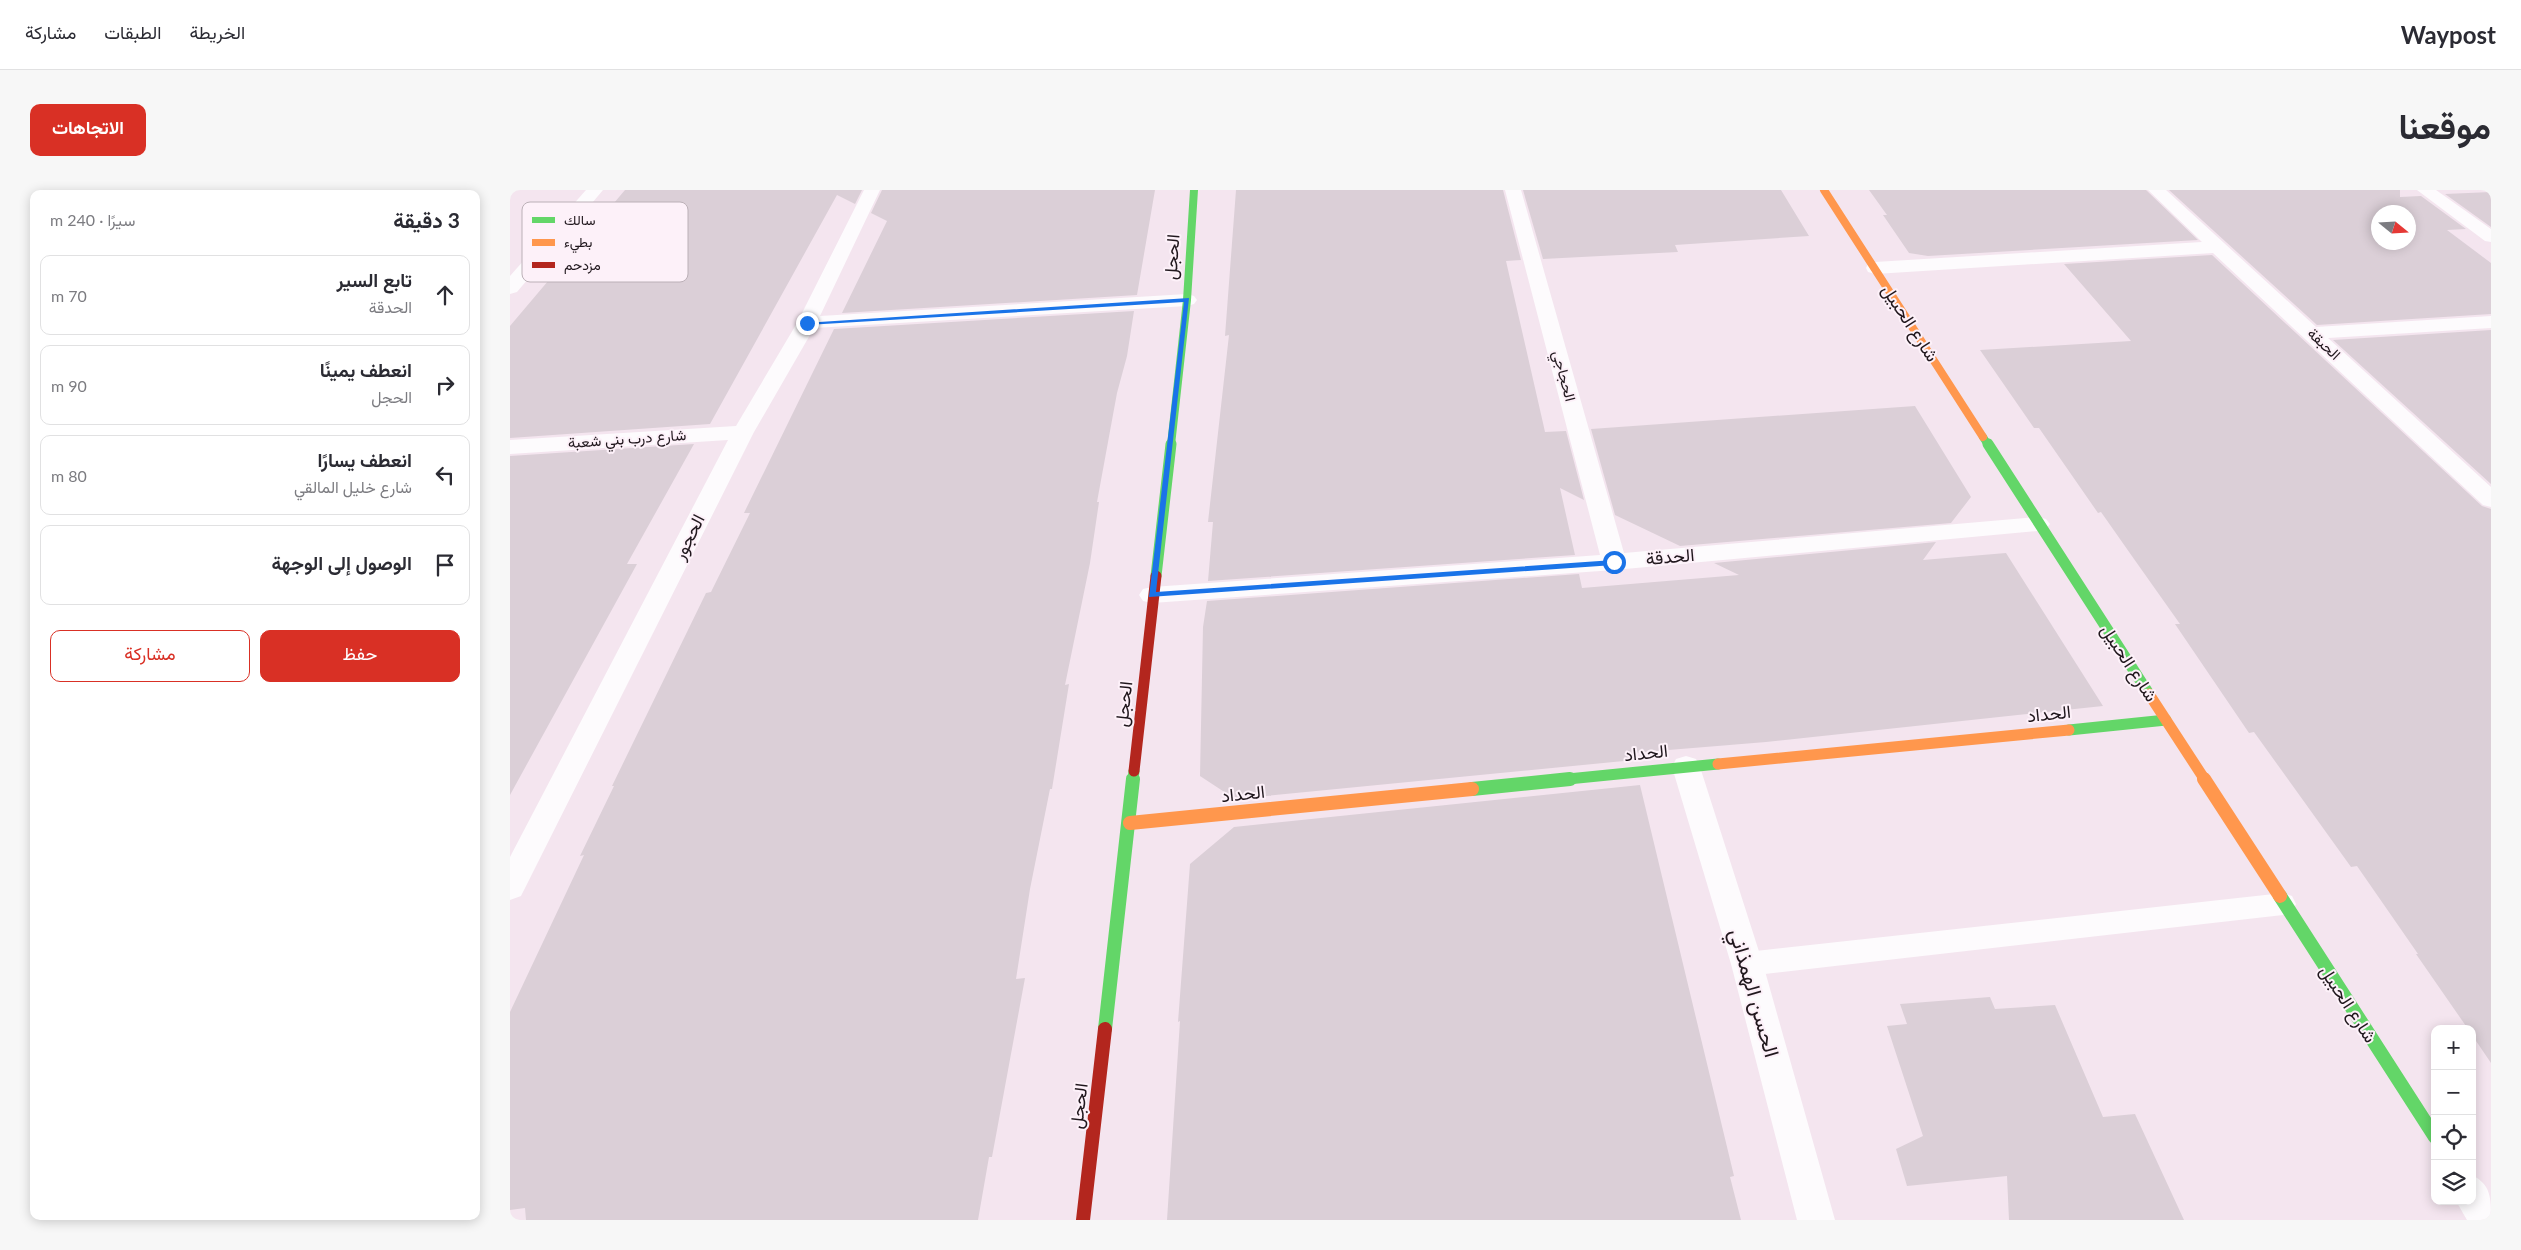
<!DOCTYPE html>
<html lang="ar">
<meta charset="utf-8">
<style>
body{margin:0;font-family:Lato,Vazirmatn,sans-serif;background:#f7f7f7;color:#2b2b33;direction:rtl}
.controls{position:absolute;right:15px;bottom:15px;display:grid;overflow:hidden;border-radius:10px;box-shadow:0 2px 12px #0003}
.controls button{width:45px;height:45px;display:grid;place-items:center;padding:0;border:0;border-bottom:1px solid #e1e1e2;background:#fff;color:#2b2b33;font:25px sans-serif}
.compass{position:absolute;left:1861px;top:15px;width:45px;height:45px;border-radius:50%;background:#fff;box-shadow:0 2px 12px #0003;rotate:108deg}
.stop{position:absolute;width:15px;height:15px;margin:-11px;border:4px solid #1a73e8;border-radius:50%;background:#fff}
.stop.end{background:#1a73e8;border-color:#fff;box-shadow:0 1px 5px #0008}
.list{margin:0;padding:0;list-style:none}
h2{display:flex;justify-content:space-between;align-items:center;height:65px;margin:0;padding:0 20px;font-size:21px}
h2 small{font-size:16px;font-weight:400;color:#7c7c81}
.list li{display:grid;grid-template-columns:32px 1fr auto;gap:15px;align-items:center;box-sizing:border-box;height:80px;margin:0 10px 10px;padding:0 10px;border:1px solid #e1e1e2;border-radius:10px}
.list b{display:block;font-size:19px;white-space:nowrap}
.list p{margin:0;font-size:16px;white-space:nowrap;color:#7c7c81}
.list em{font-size:16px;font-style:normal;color:#7c7c81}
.actions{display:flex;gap:10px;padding:15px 20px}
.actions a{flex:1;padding:11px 0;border:1px solid #d93025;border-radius:10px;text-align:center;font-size:18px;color:#d93025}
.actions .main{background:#d93025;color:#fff}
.icon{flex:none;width:28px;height:28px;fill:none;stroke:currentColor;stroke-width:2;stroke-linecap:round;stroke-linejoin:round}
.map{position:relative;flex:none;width:1981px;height:1030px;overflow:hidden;direction:ltr;border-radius:10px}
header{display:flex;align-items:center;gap:30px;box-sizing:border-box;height:70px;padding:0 25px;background:#fff;border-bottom:1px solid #e1e1e2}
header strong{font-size:24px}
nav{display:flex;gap:28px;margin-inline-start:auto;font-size:18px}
.intro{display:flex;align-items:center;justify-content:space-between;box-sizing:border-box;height:120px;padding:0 30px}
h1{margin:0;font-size:35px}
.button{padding:12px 22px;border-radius:10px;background:#d93025;color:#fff;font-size:18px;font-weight:700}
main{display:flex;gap:30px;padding:0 30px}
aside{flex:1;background:#fff;border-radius:10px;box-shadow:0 2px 12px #0003}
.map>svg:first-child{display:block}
</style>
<header>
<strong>Waypost</strong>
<nav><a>الخريطة</a><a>الطبقات</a><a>مشاركة</a></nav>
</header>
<div class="intro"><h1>موقعنا</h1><a class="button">الاتجاهات</a></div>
<main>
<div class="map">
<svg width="1981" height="1030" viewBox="0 0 1981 1030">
<rect width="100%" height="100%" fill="#f4e5ef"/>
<!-- building -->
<path fill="#dbcfd7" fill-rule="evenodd" d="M115,0H352L345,14L327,5L200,234L0,248V136Z
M372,0H645L627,105L332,123L377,31L361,23Z
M726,0H993L1011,70L996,71L1033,233L1035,242L1056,241L1074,310L1050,298L1065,365L698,391L703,332H698L719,145L715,146Z
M1013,0H1271L1299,46L1165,55L1168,62L1033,69Z
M1359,0H1636L1688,50L1418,66L1399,63L1373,25H1377Z
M1659,0H1890V7L1911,6L1956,39L1937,40L1981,73V124L1807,135ZM1868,22H1898V52H1868Z
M1981,2V37L1935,4Z
M1702,65L1972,316L1981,319V873L1962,845V839H1958L1906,764H1908L1847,676L1841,677L1744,542L1739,543L1665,434H1670L1624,369L1591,322L1588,323L1529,238H1524L1470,160L1621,151L1554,74Z
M624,121L617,166L607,203L587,312H589L580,373L555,495L559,494L542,599H540L520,699L506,789L515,788L482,967H479L468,1030H16L15,1018L0,1020V822L74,665L70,666L104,596H102L196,403L201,402L240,323H234L324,139Z
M1981,140V294L1823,150Z
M1405,216L1461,307L1441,333L1170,356L1105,325L1081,239Z
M184,254L117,374H127L0,605V266Z
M1426,352L1413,370L1496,363L1593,516L1256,552L1122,563L1124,570L725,609L690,586L693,437L697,411L1069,384L1072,398L1229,385L1204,373Z
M1130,595L1224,986L1220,987L1231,1030H657L670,831L668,832L680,674L724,637Z
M1480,807L1485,819L1545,815L1593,927L1625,924L1674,1030H1499L1497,986L1397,996L1386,959L1413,946L1377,836L1397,834L1390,814Z"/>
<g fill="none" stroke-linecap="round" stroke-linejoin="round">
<!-- lane -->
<path fill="#fdfbfd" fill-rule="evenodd" d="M1773,703L1782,706L1786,714L1782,722L1773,725L1237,786L1227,782L1224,774L1227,766L1237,762Z"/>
<!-- street -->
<path fill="#fdfbfd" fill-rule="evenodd" d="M76,0H93L7,102L0,104V86Z
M354,0H370L310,126L677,104L684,106L687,110L684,114L677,116L304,138L244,242L11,706L0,710V667L218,250L0,264V250L226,236L287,133Z
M995,0H1011L1114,363L1528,327L1536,329L1540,334L1536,339L1528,341L1104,380L642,413L633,411L629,405L633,399L642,397L1090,365Z
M1638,0H1656L1806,137L1981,126V138L1818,148L1981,297V317L1973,315L1703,63L1365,84L1358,82L1356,78L1358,74L1365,72L1692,52Z
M1907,0H1926L1981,39V52L1975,51Z
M1176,566L1186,569L1190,577L1253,774L1325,1030H1287L1221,774L1162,577L1166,569Z
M1962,985C1981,995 1981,1007 1981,1030H1957L1946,1011H1962Z"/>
<!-- fast-far2 -->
<path stroke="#63d668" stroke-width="8" d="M1473,247L1478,255
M661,255L677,110L684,0"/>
<!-- fast-far1 -->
<path stroke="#63d668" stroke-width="11" d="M1478,254L1639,504
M646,386L661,254
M1559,540L1656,530
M623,590L624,581
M1048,590L1208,574"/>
<!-- fast -->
<path stroke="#63d668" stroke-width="14" d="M962,599L1060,589
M1770,706L1925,947
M595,839L623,589"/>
<!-- slow-far2 -->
<path stroke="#ff974d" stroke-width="8" d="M1314,0L1473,247"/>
<!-- slow-far1 -->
<path stroke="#ff974d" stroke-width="11" d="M1639,504L1695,590
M1208,574L1559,540"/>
<!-- slow -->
<path stroke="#ff974d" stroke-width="14" d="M1694,589L1770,706
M620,633L962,599"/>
<!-- jam-far1 -->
<path stroke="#b3261e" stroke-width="11" d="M624,581L646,386"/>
<!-- jam -->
<path stroke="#b3261e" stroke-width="14" d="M573,1030L595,839"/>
</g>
<!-- route -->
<path fill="#1a73e8" d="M679,108L646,402L1104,370L1108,372L1104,375L639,407L674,112L297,135L294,133Z"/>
<g text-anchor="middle" stroke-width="4" stroke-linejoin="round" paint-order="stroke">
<!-- far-street labels -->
<g font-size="15" fill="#20171d" stroke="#fdf1f9">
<text transform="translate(1814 154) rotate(43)" y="5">الحبقة</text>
<text transform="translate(1054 186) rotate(75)" y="5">الحجاجي</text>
<text transform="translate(117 249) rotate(-4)" y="5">شارع درب بني شعبة</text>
</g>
<!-- street labels -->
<g font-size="18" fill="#20171d" stroke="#fdf1f9">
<text transform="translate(662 67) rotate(-86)" y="6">الحجل</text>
<text transform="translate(1400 133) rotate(57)" y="6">شارع الحبيل</text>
<text transform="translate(179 347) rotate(-63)" y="6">الحجور</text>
<text transform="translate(1160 367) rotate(-5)" y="6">الحدقة</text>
<text transform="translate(1619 473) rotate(57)" y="6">شارع الحبيل</text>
<text transform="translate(614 514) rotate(-84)" y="6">الحجل</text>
<text transform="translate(1539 524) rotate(-6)" y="6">الحداد</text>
<text transform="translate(1136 563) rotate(-6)" y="6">الحداد</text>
<text transform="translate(733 604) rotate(-6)" y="6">الحداد</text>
<text transform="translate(1838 814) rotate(57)" y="6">شارع الحبيل</text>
<text transform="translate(569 916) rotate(-83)" y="6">الحجل</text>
</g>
<!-- near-street labels -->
<g font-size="21" fill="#20171d" stroke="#fdf1f9">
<text transform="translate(1244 803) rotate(74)" y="7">الحسن الهمذاني</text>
</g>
</g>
<!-- legend -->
<rect x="12" y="12" width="166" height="80" rx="8" fill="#fdf1f9" stroke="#bbb0b7" stroke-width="1"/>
<rect x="22" y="27" width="23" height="6" fill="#63d668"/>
<rect x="22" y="49" width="23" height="7" fill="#ff974d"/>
<rect x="22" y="72" width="23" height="6" fill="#b3261e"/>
<g font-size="14" fill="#20171d">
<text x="54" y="35">سالك</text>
<text x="54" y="57">بطيء</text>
<text x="54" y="80">مزدحم</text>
</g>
</svg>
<div class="controls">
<button>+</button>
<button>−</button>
<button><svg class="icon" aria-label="locate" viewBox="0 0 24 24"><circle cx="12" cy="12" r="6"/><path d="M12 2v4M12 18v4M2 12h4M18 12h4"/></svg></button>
<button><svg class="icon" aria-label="layers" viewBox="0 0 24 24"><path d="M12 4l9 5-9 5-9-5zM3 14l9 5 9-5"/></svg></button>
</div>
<svg class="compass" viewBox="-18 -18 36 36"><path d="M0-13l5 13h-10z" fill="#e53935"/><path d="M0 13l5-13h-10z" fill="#7c7c81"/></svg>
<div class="stop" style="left:1104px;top:372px"></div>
<div class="stop end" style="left:297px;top:133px"></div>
</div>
<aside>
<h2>3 دقيقة<small>سيرًا · 240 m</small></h2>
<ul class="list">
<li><svg class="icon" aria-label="ahead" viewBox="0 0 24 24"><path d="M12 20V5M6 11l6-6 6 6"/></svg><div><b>تابع السير</b><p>الحدقة</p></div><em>70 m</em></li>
<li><svg class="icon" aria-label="right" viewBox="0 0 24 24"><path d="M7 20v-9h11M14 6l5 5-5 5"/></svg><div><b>انعطف يمينًا</b><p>الحجل</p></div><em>90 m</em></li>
<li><svg class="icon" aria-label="left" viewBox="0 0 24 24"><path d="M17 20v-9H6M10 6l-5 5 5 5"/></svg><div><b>انعطف يسارًا</b><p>شارع خليل المالقي</p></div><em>80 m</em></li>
<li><svg class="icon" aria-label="arrive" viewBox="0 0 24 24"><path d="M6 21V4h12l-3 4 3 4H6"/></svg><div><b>الوصول إلى الوجهة</b></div></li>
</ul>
<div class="actions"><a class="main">حفظ</a><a>مشاركة</a></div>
</aside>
</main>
